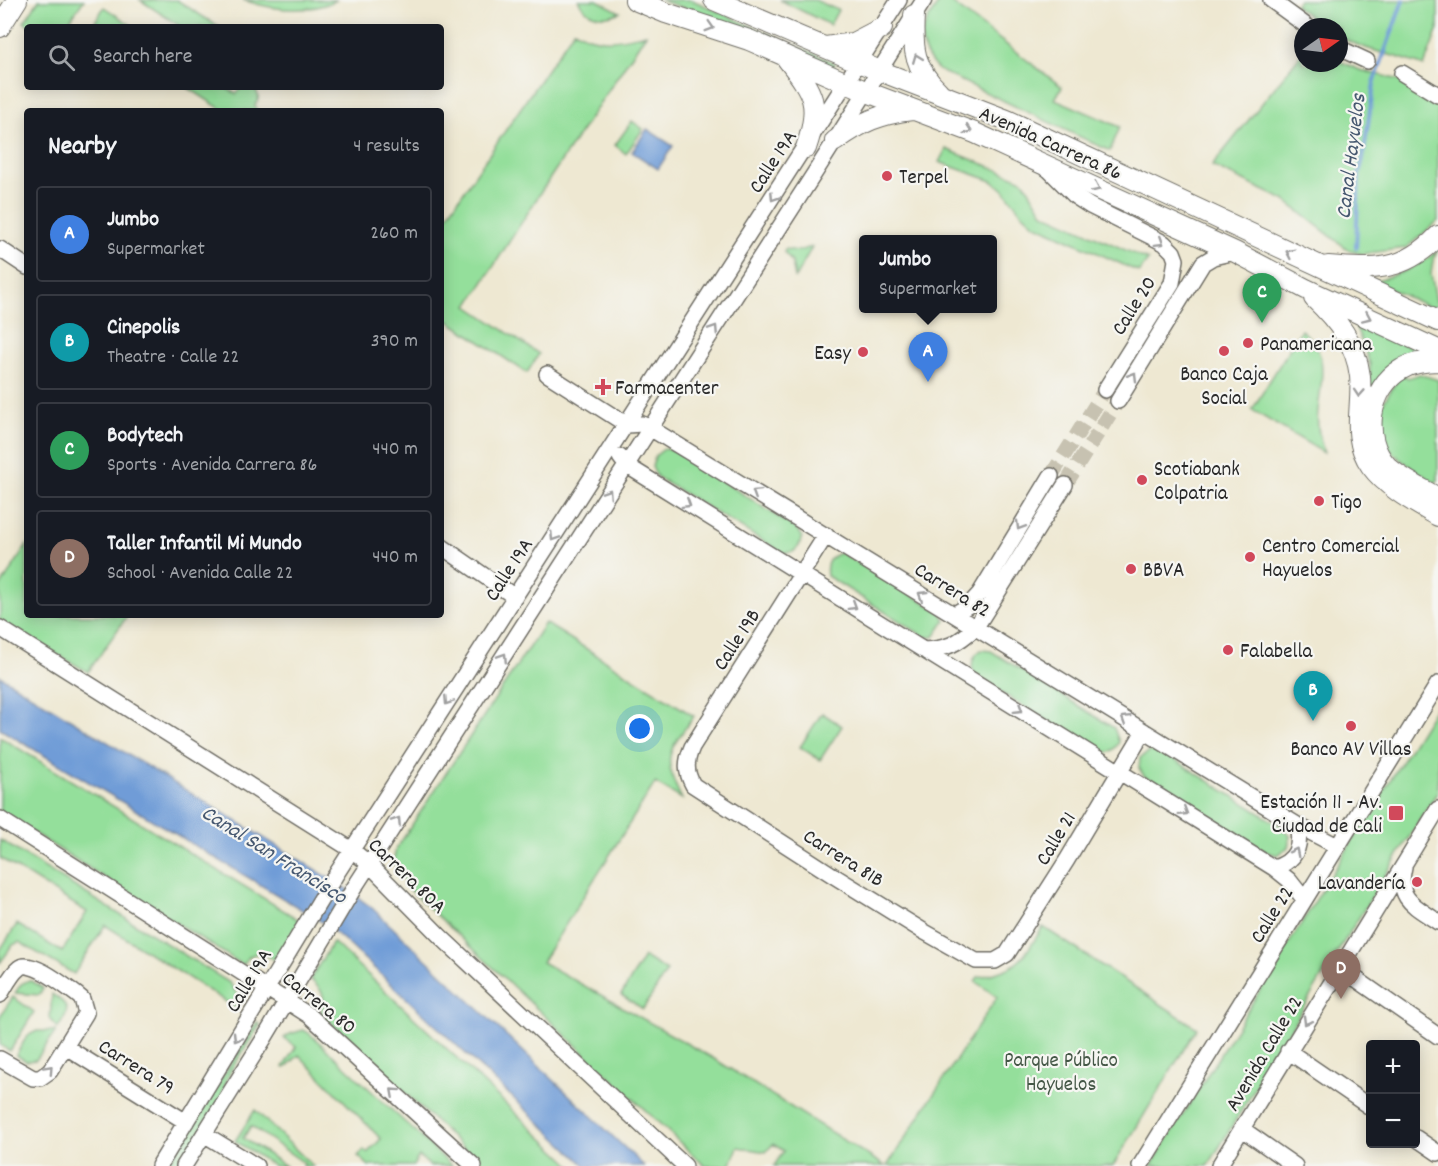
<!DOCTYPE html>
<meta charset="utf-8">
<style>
body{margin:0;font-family:Dekko,sans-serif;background:#20242c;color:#f1f3f6}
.controls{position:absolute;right:18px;bottom:18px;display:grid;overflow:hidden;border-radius:6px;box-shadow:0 3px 15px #0003}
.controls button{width:54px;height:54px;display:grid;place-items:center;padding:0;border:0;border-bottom:2px solid #363941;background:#171b24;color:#f1f3f6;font:30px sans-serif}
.compass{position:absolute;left:1294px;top:18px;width:54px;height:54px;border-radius:50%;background:#171b24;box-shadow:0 3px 15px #0003;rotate:76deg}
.you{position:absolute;left:640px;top:729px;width:21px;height:21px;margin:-15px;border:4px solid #fff;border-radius:50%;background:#1a73e8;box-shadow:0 0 0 9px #1a73e833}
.badge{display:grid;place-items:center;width:39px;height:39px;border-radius:50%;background:#d1495b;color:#fff;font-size:20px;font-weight:700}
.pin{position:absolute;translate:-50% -50px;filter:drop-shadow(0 2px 3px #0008)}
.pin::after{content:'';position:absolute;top:32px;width:21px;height:18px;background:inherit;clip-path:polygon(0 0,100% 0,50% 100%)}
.popup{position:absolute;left:859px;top:235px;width:138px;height:78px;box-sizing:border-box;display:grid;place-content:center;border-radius:6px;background:#171b24;filter:drop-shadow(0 2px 4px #0005);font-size:20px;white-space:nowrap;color:#9ea1a6}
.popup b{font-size:22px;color:#f1f3f6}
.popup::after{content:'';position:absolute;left:50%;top:100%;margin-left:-12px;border:12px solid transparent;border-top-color:#171b24}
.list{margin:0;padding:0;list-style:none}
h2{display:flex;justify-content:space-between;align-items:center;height:78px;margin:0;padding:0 24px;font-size:26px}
h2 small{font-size:20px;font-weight:400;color:#9ea1a6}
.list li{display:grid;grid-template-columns:39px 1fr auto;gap:18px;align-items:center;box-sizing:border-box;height:96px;margin:0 12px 12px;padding:0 12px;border:2px solid #363941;border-radius:6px}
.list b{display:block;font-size:22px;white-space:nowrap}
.list p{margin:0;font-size:20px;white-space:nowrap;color:#9ea1a6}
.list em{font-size:20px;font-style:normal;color:#9ea1a6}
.icon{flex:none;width:33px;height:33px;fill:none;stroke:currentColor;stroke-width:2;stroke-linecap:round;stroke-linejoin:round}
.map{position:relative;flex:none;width:1438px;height:1166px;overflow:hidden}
.search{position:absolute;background:#171b24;box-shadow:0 3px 15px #0003;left:24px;top:24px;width:420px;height:66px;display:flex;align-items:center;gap:15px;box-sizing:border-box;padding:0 21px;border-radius:6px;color:#9ea1a6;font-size:22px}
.panel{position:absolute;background:#171b24;box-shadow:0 3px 15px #0003;left:24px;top:108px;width:420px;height:510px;border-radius:6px}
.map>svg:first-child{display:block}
</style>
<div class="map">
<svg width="1438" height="1166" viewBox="0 0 1438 1166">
<rect width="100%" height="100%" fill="#f6f6f2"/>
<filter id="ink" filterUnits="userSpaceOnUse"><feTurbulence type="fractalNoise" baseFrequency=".0167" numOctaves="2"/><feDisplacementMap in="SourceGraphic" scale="12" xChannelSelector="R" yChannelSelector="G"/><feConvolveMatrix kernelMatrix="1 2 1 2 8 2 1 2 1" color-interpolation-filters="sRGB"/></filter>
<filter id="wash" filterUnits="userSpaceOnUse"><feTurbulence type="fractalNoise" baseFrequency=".008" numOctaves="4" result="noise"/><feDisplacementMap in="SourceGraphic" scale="24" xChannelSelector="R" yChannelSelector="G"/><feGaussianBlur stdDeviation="1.35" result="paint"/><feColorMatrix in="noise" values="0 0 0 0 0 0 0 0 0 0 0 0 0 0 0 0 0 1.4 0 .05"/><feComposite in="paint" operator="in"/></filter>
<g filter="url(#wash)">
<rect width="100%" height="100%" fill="#eee8d2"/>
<!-- green -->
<path fill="#94df9b" stroke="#608563" stroke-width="1.5" d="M39,0H84L65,27H31L24,22Z
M140,0H177L219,27H181Z
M243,0H337C308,14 273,10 243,0Z
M578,0H597L620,12C603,20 587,17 578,0Z
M660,0H692L835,63L833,68L712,17Z
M780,0H815L838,10L830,25Z
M941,0H948L1062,87L1055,99L1120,127L1110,151L938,70C912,42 921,28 941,0Z
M1299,0H1438V29L1424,66C1396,55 1365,51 1339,36V27H1324L1295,5Z
M104,7L134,27H97L93,25Z
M574,30C601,46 618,40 646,34L550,178L468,306L539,354L527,373L441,316V225Z
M1303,52V63H1339V61L1360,70L1403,81L1438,103V221L1406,248L1362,254L1350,251L1284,200L1212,166Z
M187,87H225L236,94L241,87H255L259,98L255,105L257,111H224Z
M632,121L643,129L626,154L615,145Z
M946,149L1023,180L1043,213L1148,260L1139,272L1034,224L1021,212L1003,189L992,181L939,162Z
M812,247L795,278L792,262L784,252L785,249L798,251Z
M1437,251L1433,260L1431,274L1438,311L1373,281C1398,275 1418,267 1437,251Z
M1354,322L1423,352L1399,360L1369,396L1370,364Z
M1301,330C1331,352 1321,380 1318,411C1316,425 1320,439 1324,453L1252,410Z
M1401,373L1408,378L1420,374L1438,380V480L1435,483L1401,460L1388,448L1381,436L1379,410Z
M664,449L674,450L797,529L802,536L799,546L793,552L783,553L657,477L652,467L655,456Z
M27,545V615H128L88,672L0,622V587Z
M841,553L941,612L945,621L934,637H925L827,576C825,564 829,556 841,553Z
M545,623L694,716C669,751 660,757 682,799L655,783L542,962L716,1060L885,1166H774L784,1151L773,1144L766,1152L738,1147L730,1166H705L410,890L393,862L396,849Z
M981,650L991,651L1114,728L1119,742C1115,750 1111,752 1103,754L975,677C970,666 971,657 981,650Z
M1438,703V791L1320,980L1208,1166H1151Z
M822,713L842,726L820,760L800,747Z
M0,737L301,921L277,961C262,953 253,948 243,965L0,812Z
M1152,750L1161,751L1282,827L1290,836L1288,847L1278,855L1266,852L1144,776L1139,768L1140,758Z
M0,840L230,983L238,995L236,1008L105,925L74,974L19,942L13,945L0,963V950L17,924L62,952L87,912L0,858Z
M1043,927L1197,1028L1113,1166H887L997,997L975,981L978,977C1021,968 1020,962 1043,927Z
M333,942L572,1166H483L320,1013C328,997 322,990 310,979Z
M644,957L667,971L643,1009L621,995Z
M29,980L43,988L39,995L15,993L21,984Z
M52,994C71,1007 70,1009 58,1028L50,1020Z
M13,997L34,1012L10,1051L0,1045V1016Z
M257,1022L260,1025L230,1072L219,1103L179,1166H166Z
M303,1030L309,1033L452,1166H430L419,1156L413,1166H369L358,1156L364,1150L367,1153L381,1139L299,1055L285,1068L283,1067L296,1047L284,1038L290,1034Z
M37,1031H56L36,1060L26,1061L16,1055L27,1036Z
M255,1110L313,1166H303L304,1163L251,1126L243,1138L286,1166H274L235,1141Z"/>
<!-- water -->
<path fill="#6f9cd7" stroke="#4d6481" stroke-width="1.5" d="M647,129L673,146L658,169L632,152Z
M0,676L347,889L372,908L644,1166H586L344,940L324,923L0,729Z"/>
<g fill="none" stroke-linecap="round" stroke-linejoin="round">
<!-- stream -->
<path stroke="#6f9cd7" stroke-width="4" d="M1356,248L1359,174L1363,158L1374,83L1403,0"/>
</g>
</g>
<g filter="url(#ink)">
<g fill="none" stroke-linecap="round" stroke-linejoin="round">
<!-- minor-tunnel -->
<path stroke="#c7c2b1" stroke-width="15" stroke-dasharray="15 8" stroke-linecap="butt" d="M1051,476L1105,390
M1065,485L1118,401"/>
<!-- minor casing -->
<g stroke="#6f6d65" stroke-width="18">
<path id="minor" d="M1271,0L1308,27
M1339,48L1367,61
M1402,73L1438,95
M1049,170L1076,197L1090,206L1164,243L1173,252L1176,260L1172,283L1105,390
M0,249L27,267
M547,374L627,425L642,424L650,428L1297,825L1337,846
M1118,401L1203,263L1213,257L1235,252
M620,457L626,465L1274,868L1289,880L1304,899
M826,535L692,747C686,761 685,771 693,785L834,876L923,931L976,961H995L1007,954L1067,860L1144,731
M441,546L515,597
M955,614L969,605L980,593L1051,476
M0,628L352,850L369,864L441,937L685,1166
M923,650C948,649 957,644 976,627L1065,485
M0,819L310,1016L474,1166
M1404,867C1396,900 1415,906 1438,922
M1274,868C1296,861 1302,847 1297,825
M1339,967L1438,1036
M0,995C5,987 11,974 19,968C30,958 65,986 76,994L82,999L86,1013L50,1071L40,1078H33L0,1059
M66,1047L186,1122
M1288,1051L1370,1107
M1242,1129L1295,1166
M204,1134L256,1166
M1416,1138L1438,1153
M159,1166L335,876L899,0
M184,1166L265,1037L354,888L814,174L924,0
M1140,1166L1438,684
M1219,1166L1438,809"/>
</g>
<!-- major casing -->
<g stroke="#6f6d65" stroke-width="22">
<path id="major" d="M635,0L666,13L749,40L867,92L975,133L1235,252L1306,289L1438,350
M714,0L880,71L1007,120L1438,321
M914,15C912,48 914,68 939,92
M0,27L17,0
M826,47L853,43L882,28
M787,59C814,94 821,104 806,148
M835,141C862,122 879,114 912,110
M1328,266C1374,270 1404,272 1438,236
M1314,298C1337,320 1356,343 1360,376C1363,409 1350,436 1371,466C1387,488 1416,503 1438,516
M1438,361C1426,362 1413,362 1402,369C1369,387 1361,438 1387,466C1399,478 1423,489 1438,498"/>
</g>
<!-- minor -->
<use href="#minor" stroke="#fff" stroke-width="15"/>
<!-- major -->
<use href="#major" stroke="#fff" stroke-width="20"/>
</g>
<!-- one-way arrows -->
<defs><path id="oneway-chevron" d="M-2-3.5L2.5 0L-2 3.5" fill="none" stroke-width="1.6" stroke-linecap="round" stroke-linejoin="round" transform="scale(1.5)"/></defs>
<g stroke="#a0a0a0">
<use href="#oneway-chevron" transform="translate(710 27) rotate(17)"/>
<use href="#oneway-chevron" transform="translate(917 58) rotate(-111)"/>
<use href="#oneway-chevron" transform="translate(968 130) rotate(20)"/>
<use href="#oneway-chevron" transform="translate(1096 188) rotate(25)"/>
<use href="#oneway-chevron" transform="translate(774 197) rotate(123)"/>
<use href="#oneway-chevron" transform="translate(1160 242) rotate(32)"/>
<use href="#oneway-chevron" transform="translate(1290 253) rotate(-154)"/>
<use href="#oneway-chevron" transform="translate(1367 317) rotate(24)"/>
<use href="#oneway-chevron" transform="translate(714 329) rotate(-57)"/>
<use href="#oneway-chevron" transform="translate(1133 376) rotate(-59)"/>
<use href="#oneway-chevron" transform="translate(1359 393) rotate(94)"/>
<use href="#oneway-chevron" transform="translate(608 493) rotate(-57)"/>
<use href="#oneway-chevron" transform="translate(756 493) rotate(-148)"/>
<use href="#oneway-chevron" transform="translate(687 504) rotate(32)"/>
<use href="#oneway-chevron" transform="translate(1020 526) rotate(121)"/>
<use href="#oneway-chevron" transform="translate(554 537) rotate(123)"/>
<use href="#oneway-chevron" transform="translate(922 595) rotate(-148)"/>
<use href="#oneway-chevron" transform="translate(853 606) rotate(32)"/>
<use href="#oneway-chevron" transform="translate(503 657) rotate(-57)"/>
<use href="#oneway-chevron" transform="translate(448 701) rotate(123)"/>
<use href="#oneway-chevron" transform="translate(1019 709) rotate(32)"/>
<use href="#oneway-chevron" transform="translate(1125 719) rotate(-148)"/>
<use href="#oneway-chevron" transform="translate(1184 812) rotate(32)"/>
<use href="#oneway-chevron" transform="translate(397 821) rotate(-57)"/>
<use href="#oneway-chevron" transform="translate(1295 852) rotate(-63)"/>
<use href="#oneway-chevron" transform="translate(1307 1021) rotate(121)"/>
<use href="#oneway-chevron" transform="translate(237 1038) rotate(121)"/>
<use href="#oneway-chevron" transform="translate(49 1069) rotate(-47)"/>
<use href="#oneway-chevron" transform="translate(394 1092) rotate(-138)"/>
</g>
</g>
<!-- markers -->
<g fill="#d1495b" stroke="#f6f6f2" stroke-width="2">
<circle cx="887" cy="176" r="6"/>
<circle cx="1248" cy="343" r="6"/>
<circle cx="1224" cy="351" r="6"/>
<circle cx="863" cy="352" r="6"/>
<path d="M600 378h6v6h6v6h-6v6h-6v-6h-6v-6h6z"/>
<circle cx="1142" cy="480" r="6"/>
<circle cx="1319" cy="501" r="6"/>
<circle cx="1250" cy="557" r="6"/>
<circle cx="1131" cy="569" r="6"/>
<circle cx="1228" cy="650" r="6"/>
<circle cx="1351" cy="726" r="6"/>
<rect x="1388" y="805" width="16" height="16" rx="3"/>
<circle cx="1417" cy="882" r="6"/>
</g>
<g text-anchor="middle" stroke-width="4.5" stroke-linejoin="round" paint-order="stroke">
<!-- street labels -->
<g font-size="21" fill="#2b2b2b" stroke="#f6f6f2">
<text transform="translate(1051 142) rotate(24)" y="7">Avenida Carrera 86</text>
<text transform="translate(772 161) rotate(-57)" y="7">Calle 19A</text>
<text transform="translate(1133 305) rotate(-58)" y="7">Calle 20</text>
<text transform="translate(508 569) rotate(-57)" y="7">Calle 19A</text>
<text transform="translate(953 589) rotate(32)" y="7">Carrera 82</text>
<text transform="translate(736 639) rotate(-57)" y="7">Calle 19B</text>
<text transform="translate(1055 838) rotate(-59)" y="7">Calle 21</text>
<text transform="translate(844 857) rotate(32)" y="7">Carrera 81B</text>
<text transform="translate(408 875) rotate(44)" y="7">Carrera 80A</text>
<text transform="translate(1271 914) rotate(-58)" y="7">Calle 22</text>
<text transform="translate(248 980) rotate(-59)" y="7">Calle 19A</text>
<text transform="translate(320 1002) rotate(38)" y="7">Carrera 80</text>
<text transform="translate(1263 1053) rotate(-59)" y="7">Avenida Calle 22</text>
<text transform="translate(137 1066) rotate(32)" y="7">Carrera 79</text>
</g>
<!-- poi labels -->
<g font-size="21" fill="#2b2b2b" stroke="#f6f6f2" text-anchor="start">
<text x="899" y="183">Terpel</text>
<text x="1260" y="350">Panamericana</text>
<text x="851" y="359" text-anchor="end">Easy</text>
<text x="1224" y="380" text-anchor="middle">Banco Caja<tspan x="1224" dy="24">Social</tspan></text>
<text x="615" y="394">Farmacenter</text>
<text x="1154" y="475">Scotiabank<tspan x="1154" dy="24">Colpatria</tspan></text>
<text x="1331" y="508">Tigo</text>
<text x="1262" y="552">Centro Comercial<tspan x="1262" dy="24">Hayuelos</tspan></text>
<text x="1143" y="576">BBVA</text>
<text x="1240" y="657">Falabella</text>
<text x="1351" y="755" text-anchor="middle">Banco AV Villas</text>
<text x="1382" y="808" text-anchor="end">Estación 11 - Av.<tspan x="1382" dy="24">Ciudad de Cali</tspan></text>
<text x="1405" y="889" text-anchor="end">Lavandería</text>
</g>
<!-- park labels -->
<g font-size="21" fill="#455847" stroke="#f6f6f2">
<text x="1061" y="1066">Parque Público<tspan x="1061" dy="24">Hayuelos</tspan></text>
</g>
<!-- water labels -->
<g font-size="22" font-style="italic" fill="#465870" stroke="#f6f6f2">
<text transform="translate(1349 156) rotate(-83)" y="8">Canal Hayuelos</text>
<text transform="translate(275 853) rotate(32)" y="8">Canal San Francisco</text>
</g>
</g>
</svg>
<div class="controls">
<button>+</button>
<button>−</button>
</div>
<svg class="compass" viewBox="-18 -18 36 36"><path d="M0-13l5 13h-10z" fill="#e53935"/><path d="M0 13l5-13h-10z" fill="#9ea1a6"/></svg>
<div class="you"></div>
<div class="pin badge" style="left:928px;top:382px;background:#3f7fe0">A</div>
<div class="popup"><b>Jumbo</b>Supermarket</div>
<div class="pin badge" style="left:1313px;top:721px;background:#0f9aa8">B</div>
<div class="pin badge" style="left:1262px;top:323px;background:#2e9e5b">C</div>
<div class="pin badge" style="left:1341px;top:999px;background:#8d6e63">D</div>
<div class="search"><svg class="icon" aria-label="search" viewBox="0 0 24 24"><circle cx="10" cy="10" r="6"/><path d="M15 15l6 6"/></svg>Search here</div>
<section class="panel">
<h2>Nearby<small>4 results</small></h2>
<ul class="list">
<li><span class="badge" style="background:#3f7fe0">A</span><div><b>Jumbo</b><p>Supermarket</p></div><em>260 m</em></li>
<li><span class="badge" style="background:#0f9aa8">B</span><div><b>Cinepolis</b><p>Theatre · Calle 22</p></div><em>390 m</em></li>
<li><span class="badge" style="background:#2e9e5b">C</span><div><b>Bodytech</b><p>Sports · Avenida Carrera 86</p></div><em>440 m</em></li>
<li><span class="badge" style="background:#8d6e63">D</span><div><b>Taller Infantil Mi Mundo</b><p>School · Avenida Calle 22</p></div><em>440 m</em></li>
</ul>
</section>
</div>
